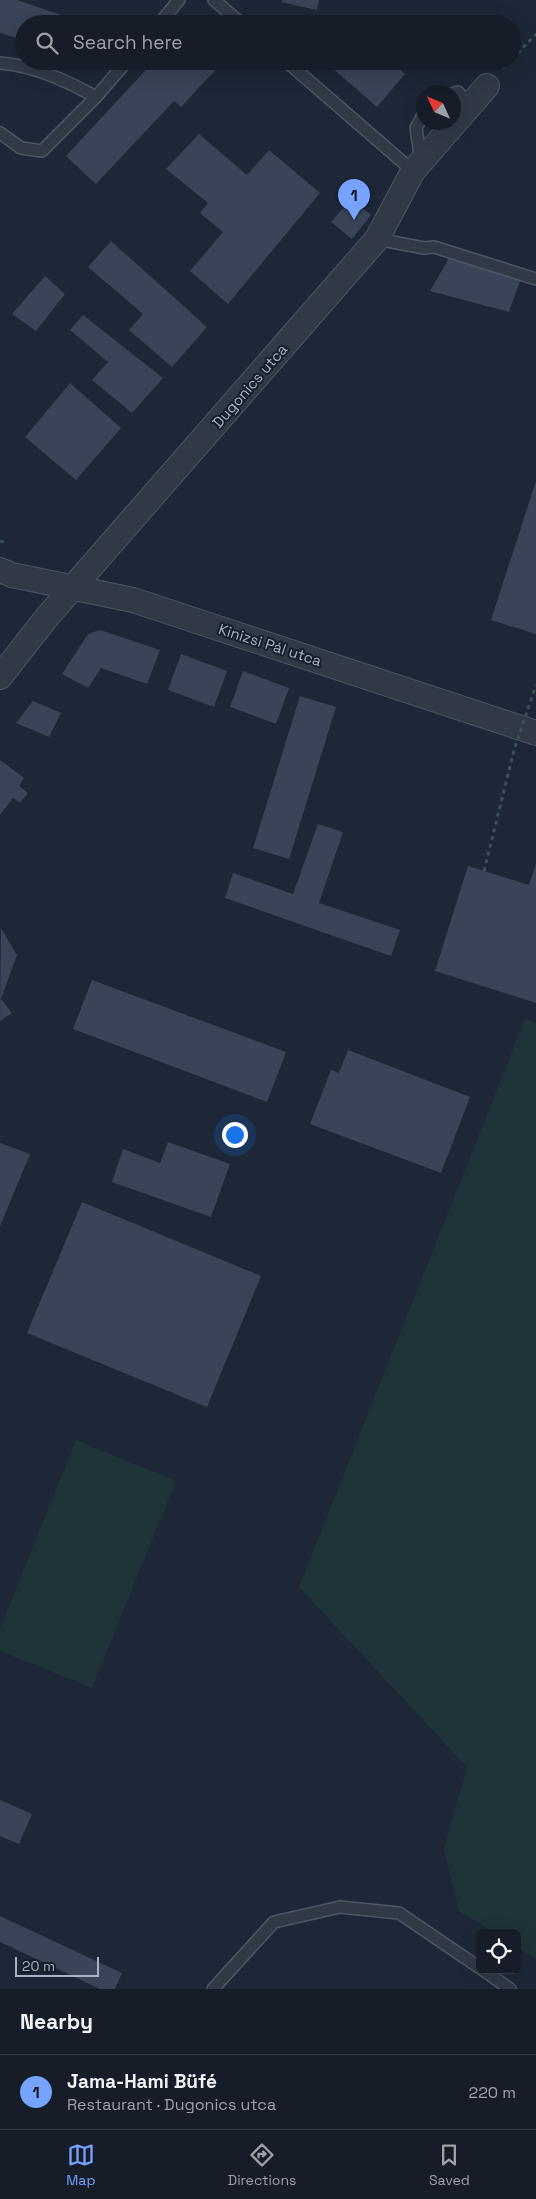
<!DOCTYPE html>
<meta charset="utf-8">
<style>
body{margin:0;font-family:"Space Grotesk",sans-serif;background:#232a35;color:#f1f3f6}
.controls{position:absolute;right:15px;bottom:15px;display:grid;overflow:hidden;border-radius:8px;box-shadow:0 5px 20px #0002}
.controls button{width:45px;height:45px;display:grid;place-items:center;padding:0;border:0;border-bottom:1px solid #353b46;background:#161d29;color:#f1f3f6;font:25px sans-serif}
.compass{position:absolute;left:416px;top:85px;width:45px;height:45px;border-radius:50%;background:#161d29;box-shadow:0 5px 20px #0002;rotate:314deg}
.scale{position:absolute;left:15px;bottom:12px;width:84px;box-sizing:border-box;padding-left:5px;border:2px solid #aab3c5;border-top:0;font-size:14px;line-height:18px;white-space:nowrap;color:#aab3c5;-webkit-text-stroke:4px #161e2c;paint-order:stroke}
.you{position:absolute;left:234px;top:1134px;width:18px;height:18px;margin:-12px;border:4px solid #fff;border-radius:50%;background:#1a73e8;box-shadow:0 0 0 8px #1a73e833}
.badge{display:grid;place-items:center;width:32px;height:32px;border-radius:50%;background:#75a3ff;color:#111;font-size:16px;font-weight:700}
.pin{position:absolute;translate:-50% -41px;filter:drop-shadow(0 1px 2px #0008)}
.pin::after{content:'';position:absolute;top:26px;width:18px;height:15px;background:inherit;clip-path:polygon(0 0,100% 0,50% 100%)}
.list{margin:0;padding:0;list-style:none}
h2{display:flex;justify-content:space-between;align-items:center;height:65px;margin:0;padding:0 20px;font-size:21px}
h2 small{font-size:16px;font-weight:400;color:#9ea2a8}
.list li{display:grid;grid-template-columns:32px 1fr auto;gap:15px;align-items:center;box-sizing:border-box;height:75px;padding:0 20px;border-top:1px solid #353b46}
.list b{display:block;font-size:19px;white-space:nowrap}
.list p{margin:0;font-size:16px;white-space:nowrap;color:#9ea2a8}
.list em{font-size:16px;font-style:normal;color:#9ea2a8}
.icon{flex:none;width:28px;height:28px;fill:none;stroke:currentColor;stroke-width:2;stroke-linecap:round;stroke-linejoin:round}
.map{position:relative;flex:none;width:536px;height:1989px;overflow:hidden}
.search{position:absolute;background:#161d29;box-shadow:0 5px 20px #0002;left:15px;right:15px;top:15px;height:55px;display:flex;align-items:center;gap:12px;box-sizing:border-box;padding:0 18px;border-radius:28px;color:#9ea2a8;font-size:19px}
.sheet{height:140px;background:#161d29}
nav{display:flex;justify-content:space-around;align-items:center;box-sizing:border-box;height:70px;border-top:1px solid #353b46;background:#161d29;font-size:14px;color:#9ea2a8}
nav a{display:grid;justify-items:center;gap:2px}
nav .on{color:#75a3ff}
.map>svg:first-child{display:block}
</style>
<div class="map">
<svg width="536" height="1989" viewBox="0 0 536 1989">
<rect width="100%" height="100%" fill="#1d2737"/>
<!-- green -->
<path fill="#1f3438" d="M525,1019L536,1023V1959L517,1947V1933H495L459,1911L444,1849L467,1767L299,1587Z
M76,1440L176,1481L92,1688L0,1651V1629Z"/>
<!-- building -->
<path fill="#394458" d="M0,0H17L88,24H24V40L0,33Z
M282,0H319L317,10L281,2Z
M154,61H216L220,65L181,107L174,101L96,184L66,156Z
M324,61H391L405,74L377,107Z
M199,134L247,175L269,150L320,193L228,304L190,271L223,232L200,213L208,203L166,169Z
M351,199L371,215L352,239L331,222Z
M111,241L207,327L172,367L129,330L143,314L88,267Z
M449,258L521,278L509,312L430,291Z
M45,276L65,294L36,331L12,314Z
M83,315L163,378L132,413L92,380L108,362L70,330Z
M70,383L121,428L76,480L25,437Z
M536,481V634L491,620Z
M100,630L160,650L147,684L101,668L88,688L62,674L88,634Z
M181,654L227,671L214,707L168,690Z
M243,671L289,688L276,724L230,707Z
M300,696L336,707L289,859L253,848Z
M33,701L61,713L49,737L16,723Z
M0,760L24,778L19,786L28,793L20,803L13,798L0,815Z
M318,824L343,832L319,903L400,930L391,956L225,898L233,873L293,894Z
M536,864V1003L435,971L468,866L529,885Z
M1,928L17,955L1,999L12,1013L0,1021Z
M92,980L286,1052L267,1102L73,1029Z
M348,1050L470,1097L441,1173L310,1124L331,1070L339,1073Z
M168,1142L230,1164L211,1217L112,1182L123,1149L160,1163Z
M0,1143L30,1154L0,1226Z
M82,1202L261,1276L207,1407L27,1333Z
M0,1800L32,1814L19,1844L0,1836Z
M0,1916L122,1973L115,1989H100L0,1942Z"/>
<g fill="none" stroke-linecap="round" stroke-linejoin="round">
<!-- service casing -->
<g stroke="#4e5666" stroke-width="14">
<path id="service" d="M214,0L242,24
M159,24L179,0
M286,61L413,171
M0,63C35,66 65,80 96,97
M454,93L458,92L470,105
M0,133L21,148L42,151L96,97L127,61
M421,161L416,128L424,113
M377,239L424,248L434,247L536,279
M483,1970L510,1989
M213,1989L274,1922L340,1907L399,1913L480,1968"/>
</g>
<!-- minor casing -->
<g stroke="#4e5666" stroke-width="26">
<path id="minor" d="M0,570L12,575L133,600L536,733
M0,677L47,617L377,239L413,171L487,86"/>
</g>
<!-- path -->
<path stroke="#3c5156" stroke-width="3" stroke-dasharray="4 4" stroke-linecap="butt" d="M512,59L536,34
M503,68L510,61
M0,541L7,543"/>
<!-- service -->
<use href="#service" stroke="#313947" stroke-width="11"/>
<!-- minor -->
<use href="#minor" stroke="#313947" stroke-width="24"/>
<!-- path-bridge -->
<path stroke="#3c5156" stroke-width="3" stroke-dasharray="4 4" stroke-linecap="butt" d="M484,871L514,750L536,685"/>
</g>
<g text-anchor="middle" stroke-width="4" stroke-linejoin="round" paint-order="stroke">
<!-- street labels -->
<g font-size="15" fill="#aab3c5" stroke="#161e2c">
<text transform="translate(250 386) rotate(-49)" y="5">Dugonics utca</text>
<text transform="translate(270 645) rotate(18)" y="5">Kinizsi Pál utca</text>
</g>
</g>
</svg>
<div class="controls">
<button><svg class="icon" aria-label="locate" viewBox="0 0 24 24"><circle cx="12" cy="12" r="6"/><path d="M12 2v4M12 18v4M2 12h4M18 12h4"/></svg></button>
</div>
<svg class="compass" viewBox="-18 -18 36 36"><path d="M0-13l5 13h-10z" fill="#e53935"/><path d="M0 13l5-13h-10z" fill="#9ea2a8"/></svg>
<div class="scale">20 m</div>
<div class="you"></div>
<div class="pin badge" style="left:354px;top:220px">1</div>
<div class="search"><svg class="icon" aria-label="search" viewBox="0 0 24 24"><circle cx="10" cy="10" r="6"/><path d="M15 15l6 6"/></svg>Search here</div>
</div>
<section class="sheet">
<h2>Nearby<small></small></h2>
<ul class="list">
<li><span class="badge">1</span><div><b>Jama-Hami Büfé</b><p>Restaurant · Dugonics utca</p></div><em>220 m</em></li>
</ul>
</section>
<nav>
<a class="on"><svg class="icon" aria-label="map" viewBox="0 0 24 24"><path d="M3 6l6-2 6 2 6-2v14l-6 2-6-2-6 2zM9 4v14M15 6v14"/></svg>Map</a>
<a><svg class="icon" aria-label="directions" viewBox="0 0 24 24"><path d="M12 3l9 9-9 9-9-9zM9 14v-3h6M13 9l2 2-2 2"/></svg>Directions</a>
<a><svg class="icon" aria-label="saved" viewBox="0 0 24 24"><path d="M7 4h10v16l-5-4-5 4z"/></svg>Saved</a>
</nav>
